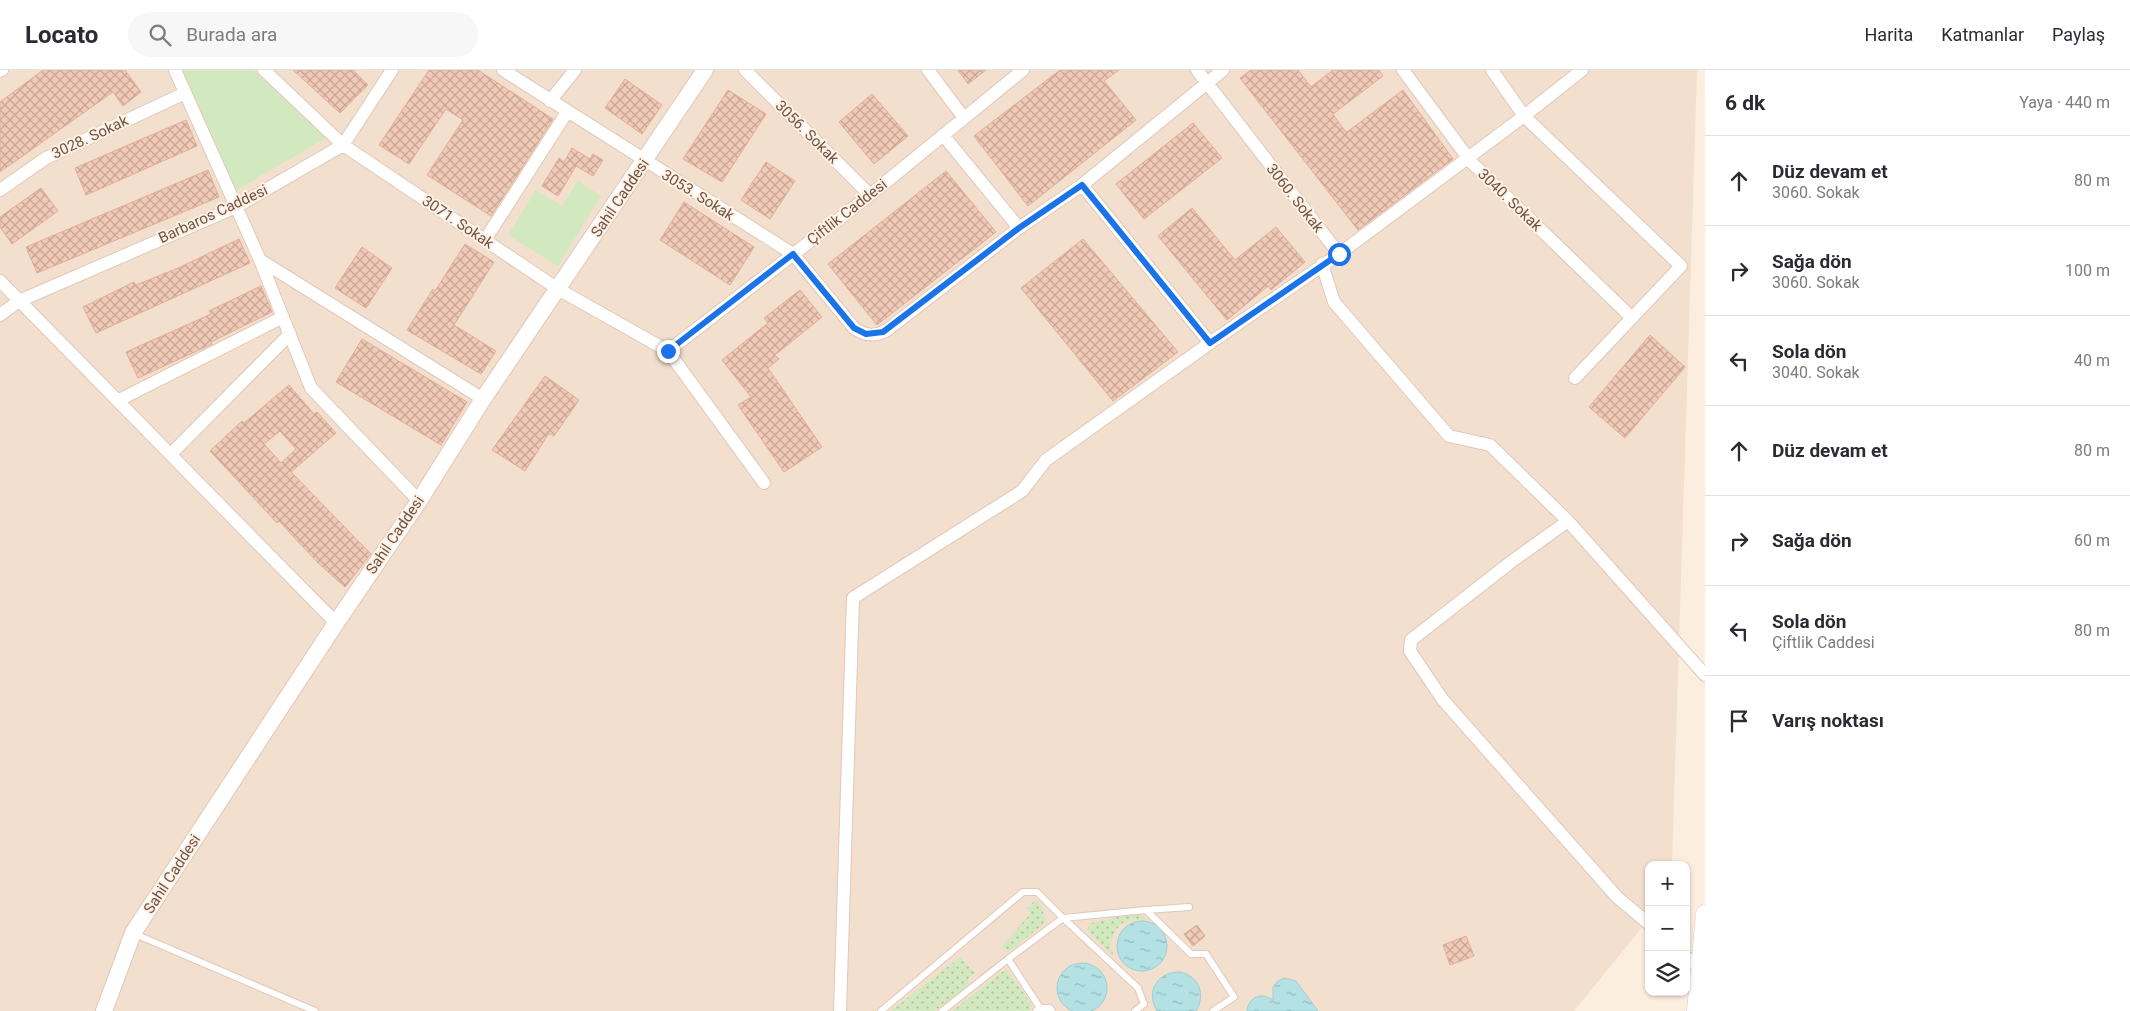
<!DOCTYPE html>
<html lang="tr">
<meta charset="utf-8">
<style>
body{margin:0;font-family:Roboto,sans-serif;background:#f7f7f7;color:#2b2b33}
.controls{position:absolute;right:15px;bottom:15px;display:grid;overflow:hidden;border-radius:10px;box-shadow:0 1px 4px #0004}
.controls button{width:45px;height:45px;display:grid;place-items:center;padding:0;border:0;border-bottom:1px solid #e1e1e2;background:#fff;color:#2b2b33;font:25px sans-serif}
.stop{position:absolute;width:15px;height:15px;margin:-11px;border:4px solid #1a73e8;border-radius:50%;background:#fff}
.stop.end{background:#1a73e8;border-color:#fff;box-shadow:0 1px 5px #0008}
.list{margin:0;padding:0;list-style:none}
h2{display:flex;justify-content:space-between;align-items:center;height:65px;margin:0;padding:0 20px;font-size:21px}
h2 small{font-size:16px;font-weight:400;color:#7c7c81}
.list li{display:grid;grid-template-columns:32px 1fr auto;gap:15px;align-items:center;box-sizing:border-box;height:90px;padding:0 20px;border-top:1px solid #e1e1e2}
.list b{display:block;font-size:19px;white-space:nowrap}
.list p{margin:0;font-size:16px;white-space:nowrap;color:#7c7c81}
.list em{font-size:16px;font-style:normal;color:#7c7c81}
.icon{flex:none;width:28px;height:28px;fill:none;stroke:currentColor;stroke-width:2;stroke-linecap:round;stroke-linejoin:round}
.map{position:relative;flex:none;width:1705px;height:941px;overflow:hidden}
header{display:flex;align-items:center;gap:30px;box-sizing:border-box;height:70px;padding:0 25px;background:#fff;border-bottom:1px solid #e1e1e2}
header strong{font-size:24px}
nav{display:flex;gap:28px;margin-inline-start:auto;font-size:18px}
.search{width:350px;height:45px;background:#f7f7f7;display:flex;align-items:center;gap:12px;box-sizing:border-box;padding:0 18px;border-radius:28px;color:#7c7c81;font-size:19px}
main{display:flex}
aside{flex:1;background:#fff}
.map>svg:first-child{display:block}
</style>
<header>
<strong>Locato</strong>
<div class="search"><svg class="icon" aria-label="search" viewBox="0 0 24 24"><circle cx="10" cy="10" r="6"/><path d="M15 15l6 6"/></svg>Burada ara</div>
<nav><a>Harita</a><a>Katmanlar</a><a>Paylaş</a></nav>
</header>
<main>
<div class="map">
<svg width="1705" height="941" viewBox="0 0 1705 941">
<defs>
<pattern id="grass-dots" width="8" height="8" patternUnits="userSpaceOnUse" patternTransform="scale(1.25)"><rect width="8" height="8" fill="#d2e8be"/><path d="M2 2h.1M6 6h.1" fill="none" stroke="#afbf9c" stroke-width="1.8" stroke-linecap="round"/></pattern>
<pattern id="water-ripples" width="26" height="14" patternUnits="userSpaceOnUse" patternTransform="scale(1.25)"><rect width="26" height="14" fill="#b4e1e4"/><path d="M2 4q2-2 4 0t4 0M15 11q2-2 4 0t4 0" fill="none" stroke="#97b9bb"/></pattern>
<pattern id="building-cross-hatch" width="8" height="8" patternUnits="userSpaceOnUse" patternTransform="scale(1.25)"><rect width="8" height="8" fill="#f0c9b7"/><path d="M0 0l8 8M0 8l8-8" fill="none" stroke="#c7a697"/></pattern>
</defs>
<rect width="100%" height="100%" fill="#fbeedf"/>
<!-- residential -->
<path fill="#f3dfcd" d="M0,0H1697L1672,795H1649V849L1574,941H0Z"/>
<!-- grass -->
<path fill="url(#grass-dots)" d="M1035,830L1041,835L1046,850L1042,855L1009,882L1002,876L1031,843L1027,839Z
M1135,843L1150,850C1126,847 1117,851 1110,875L1114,887L1087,860L1091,853Z
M960,887L975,903L968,909L967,917L934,941H891Z
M1006,899L1031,933L1030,941H952Z"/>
<!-- green -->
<path fill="#d2e8be" d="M179,0H253L326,68L236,120Z
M578,111L601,126L558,196L508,165L536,120L562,136Z"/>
<!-- water -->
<path fill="url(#water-ripples)" stroke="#9bd1d5" d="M1117 876a25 25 0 1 1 50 0a25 25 0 1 1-50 0Z
M1057 918a25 25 0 1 1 50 0a25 25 0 1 1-50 0Z
M1181,902C1199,907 1206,924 1196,941H1157C1145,921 1158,901 1181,902Z
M1285,908L1296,911L1318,941H1247C1249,926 1262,922 1273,930V917L1278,911Z"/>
<!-- building -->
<path fill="url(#building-cross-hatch)" stroke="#e2ae98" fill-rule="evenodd" d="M43,0H125L141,22L123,36L113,22L0,102V32Z
M293,0H353L368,15L340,43Z
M429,0H478L553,49L491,146L427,105L463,50L446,39L409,94L379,75Z
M958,0H986L968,14Z
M1060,0H1119L1104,11L1136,50L1028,136L974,66Z
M1251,0H1298L1311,17L1333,0H1379L1383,6L1333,44L1345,61L1347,62L1403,20L1453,89L1358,160L1240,8Z
M625,9L662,35L642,64L605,38Z
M728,20L766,44L722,112L683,89Z
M872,24L908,66L874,94L839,52Z
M186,50L197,76L86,125L75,98Z
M1193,53L1222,88L1144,149L1116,114Z
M572,78L590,89L593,84L603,90L593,106L576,96L558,126L542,116L559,88L564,92Z
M766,92L795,111L770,149L741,130Z
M208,100L219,127L37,203L26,177Z
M946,101L996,162L877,255L828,194Z
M41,118L58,141L12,174L0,157V147Z
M684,132L754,177L730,215L660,170Z
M1192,138L1235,190L1276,157L1305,192L1271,220L1268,216L1227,250L1158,166Z
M239,169L250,193L96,263L83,237L134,212L136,215L178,198Z
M1083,169L1178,282L1113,331L1021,218Z
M465,174L494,192L454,255L496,281L481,304L407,260L433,219L435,221Z
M362,177L392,198L366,238L335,218Z
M261,216L272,242L211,272L212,274L138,308L126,282L211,244L209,241Z
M800,220L822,247L775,285L779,289L768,298L822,377L784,402L738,335L751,327L722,290L768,253L764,248Z
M1650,265L1685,297L1625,368L1589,337Z
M362,269L467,332L441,375L336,312Z
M545,306L579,330L554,366L549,363L525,401L492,380Z
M289,315L314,344L317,342L336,363L291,402L371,484L345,517L317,492L279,451L277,453L210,381L242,351L244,353ZM280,361L296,379L281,393L264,374Z
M1197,855L1205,866L1193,876L1184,864Z
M1466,866L1474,886L1450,895L1443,875Z"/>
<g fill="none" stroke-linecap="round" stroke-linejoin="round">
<!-- service casing -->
<g stroke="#dfc9bb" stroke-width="8">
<path id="service" d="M1146,840L1189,837
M135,864L315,941
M1008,889L1063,848L1138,918L1144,934L1135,941
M1040,938H1050L1052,941
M881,941L1023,822H1037L1063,848L1146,840L1191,884H1206L1234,927L1213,941
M942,941L1008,889L1040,938L1036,941"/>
</g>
<!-- minor casing -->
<g stroke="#dfc9bb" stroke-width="14">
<path id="minor" d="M175,0L260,190L311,318L419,431
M264,0L343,75L558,219L668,281L764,413
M503,0L793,184L854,258C865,266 875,267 887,260L1019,158L1082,115L1223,0
M745,0L870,125
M928,0L964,48
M1403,0L1471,92L1632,248
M1492,0L1524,46L1681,196L1575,308
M0,1L2,0
M550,31L575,0
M943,65L1019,158
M1082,115L1210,273L1339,184L1197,0
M0,120L46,88L185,23
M485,170L567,42
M1339,184L1524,46L1582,0
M260,190L483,329
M1322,194L1334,232L1449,366L1490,375L1568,451
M0,211L336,553
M0,245L19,231L236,137L343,75L392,0
M668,281L870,125L1023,0
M119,330L283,247
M171,384L290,264
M1649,854L1617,827L1443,630L1410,581L1411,570L1511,492L1568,451L1705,605
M1686,887L1699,898
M840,941L853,528L1022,421L1046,390L1210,273"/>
</g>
<!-- tertiary casing -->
<g stroke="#dfc9bb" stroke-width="18">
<path id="tertiary" d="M104,941L133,863L336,553L419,431L483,329L705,0"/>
</g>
<!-- secondary casing -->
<g stroke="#e6ccbb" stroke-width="19">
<path id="secondary" d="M1696,941L1705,844"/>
</g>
<!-- service -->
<use href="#service" stroke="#fff" stroke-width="6"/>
<!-- minor -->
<use href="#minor" stroke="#fff" stroke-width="12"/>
<!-- tertiary -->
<use href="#tertiary" stroke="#fff" stroke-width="16"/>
<!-- secondary -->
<use href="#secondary" stroke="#fff" stroke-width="18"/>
</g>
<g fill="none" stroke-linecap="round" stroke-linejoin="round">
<!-- route -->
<path stroke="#1a73e8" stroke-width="6" d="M668,281L793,184L854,258L866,264L883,262L1019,158L1082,115L1210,273L1339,184"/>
</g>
<g text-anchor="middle" stroke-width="4" stroke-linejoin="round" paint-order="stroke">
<!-- street labels -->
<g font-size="15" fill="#705348" stroke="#fff2e4">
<text transform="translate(807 62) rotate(45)" y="5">3056. Sokak</text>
<text transform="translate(90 67) rotate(-25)" y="5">3028. Sokak</text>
<text transform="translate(698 125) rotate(32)" y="5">3053. Sokak</text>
<text transform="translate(620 128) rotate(-56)" y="5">Sahil Caddesi</text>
<text transform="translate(1295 128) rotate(52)" y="5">3060. Sokak</text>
<text transform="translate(1510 130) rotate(44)" y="5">3040. Sokak</text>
<text transform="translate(847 142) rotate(-38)" y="5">Çiftlik Caddesi</text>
<text transform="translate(213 144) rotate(-25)" y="5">Barbaros Caddesi</text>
<text transform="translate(458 152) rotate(34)" y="5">3071. Sokak</text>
<text transform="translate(395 465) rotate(-56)" y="5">Sahil Caddesi</text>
<text transform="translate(172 804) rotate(-57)" y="5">Sahil Caddesi</text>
</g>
</g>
</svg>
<div class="controls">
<button>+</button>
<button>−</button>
<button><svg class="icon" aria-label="layers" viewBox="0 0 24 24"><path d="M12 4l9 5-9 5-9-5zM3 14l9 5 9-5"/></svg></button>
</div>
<div class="stop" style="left:1339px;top:184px"></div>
<div class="stop end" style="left:668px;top:281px"></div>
</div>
<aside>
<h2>6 dk<small>Yaya · 440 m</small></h2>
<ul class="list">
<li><svg class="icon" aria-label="ahead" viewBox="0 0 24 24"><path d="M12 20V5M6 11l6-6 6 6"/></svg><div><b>Düz devam et</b><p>3060. Sokak</p></div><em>80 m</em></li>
<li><svg class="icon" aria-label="right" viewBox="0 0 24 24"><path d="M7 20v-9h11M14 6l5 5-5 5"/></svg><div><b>Sağa dön</b><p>3060. Sokak</p></div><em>100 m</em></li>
<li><svg class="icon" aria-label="left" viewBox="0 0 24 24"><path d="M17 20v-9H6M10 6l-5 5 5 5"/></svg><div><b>Sola dön</b><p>3040. Sokak</p></div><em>40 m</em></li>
<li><svg class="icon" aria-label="ahead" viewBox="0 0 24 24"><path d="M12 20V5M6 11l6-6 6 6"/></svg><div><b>Düz devam et</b></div><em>80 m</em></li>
<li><svg class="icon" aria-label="right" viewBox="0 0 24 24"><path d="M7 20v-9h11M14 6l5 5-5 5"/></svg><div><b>Sağa dön</b></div><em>60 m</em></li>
<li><svg class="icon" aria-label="left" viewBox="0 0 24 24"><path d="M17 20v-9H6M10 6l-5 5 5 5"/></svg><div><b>Sola dön</b><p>Çiftlik Caddesi</p></div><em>80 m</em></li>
<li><svg class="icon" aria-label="arrive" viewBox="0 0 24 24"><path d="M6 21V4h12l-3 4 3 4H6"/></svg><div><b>Varış noktası</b></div></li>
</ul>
</aside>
</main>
